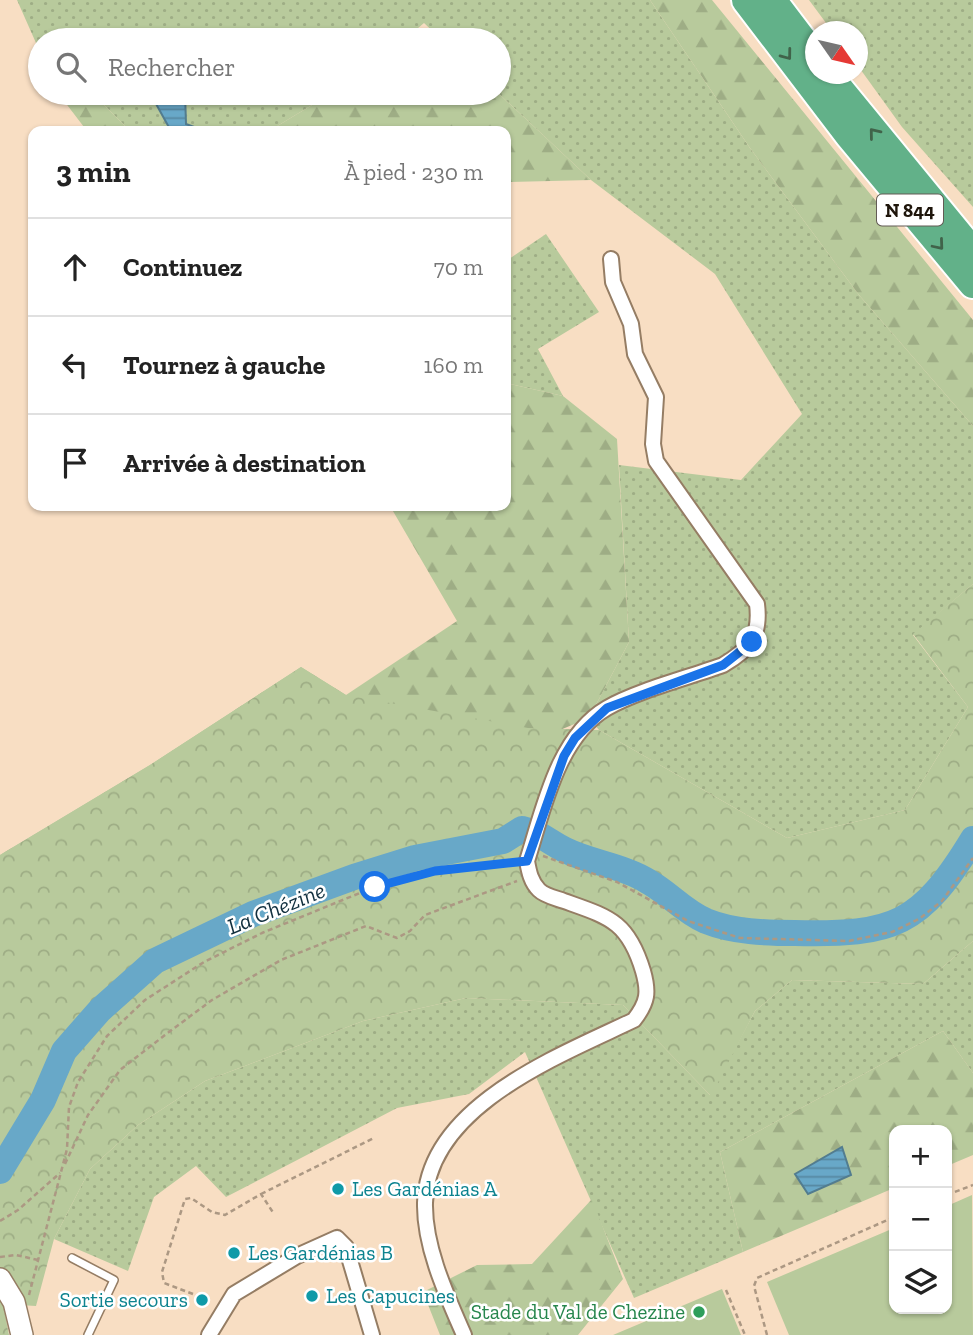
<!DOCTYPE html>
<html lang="fr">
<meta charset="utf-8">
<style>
body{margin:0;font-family:"Zilla Slab",serif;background:#f2f2f2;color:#222}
.controls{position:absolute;right:21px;bottom:21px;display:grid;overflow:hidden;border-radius:14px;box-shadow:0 2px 5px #0004}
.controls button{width:63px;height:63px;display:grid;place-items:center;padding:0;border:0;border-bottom:2px solid #e0e0e0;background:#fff;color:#222;font:35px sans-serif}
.compass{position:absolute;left:805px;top:21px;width:63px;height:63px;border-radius:50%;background:#fff;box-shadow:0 2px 5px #0004;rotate:124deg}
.stop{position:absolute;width:21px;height:21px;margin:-16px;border:5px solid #1a73e8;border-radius:50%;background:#fff}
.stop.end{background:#1a73e8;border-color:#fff;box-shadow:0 2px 7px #0008}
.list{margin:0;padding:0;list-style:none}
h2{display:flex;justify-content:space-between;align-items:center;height:91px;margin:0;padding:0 28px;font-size:30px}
h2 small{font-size:23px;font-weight:400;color:#767676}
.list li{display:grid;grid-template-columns:46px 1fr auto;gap:21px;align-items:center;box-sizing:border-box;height:98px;padding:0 28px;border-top:2px solid #e0e0e0}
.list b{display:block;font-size:26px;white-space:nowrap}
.list em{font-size:23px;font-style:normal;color:#767676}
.icon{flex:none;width:38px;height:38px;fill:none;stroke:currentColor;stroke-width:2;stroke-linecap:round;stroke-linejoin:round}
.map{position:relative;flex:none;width:973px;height:1335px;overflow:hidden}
.search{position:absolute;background:#fff;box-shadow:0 2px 5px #0004;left:28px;top:28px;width:483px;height:77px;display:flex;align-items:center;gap:18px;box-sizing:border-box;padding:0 24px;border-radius:38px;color:#767676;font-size:26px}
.panel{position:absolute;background:#fff;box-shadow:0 2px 5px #0004;left:28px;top:126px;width:483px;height:385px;border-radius:14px}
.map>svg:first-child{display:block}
</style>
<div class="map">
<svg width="973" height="1335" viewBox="0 0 973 1335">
<defs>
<pattern id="grass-dots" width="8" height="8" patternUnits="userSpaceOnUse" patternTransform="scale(1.75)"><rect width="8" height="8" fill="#b8ca9c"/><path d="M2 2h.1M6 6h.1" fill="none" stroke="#9ead85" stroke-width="1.8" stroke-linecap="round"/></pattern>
<pattern id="forest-firs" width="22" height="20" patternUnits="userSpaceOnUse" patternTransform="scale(1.75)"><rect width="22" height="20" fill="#b8ca9c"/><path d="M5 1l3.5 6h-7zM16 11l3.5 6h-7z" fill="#9ead85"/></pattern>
<pattern id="park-crowns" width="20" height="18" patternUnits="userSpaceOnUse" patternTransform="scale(1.75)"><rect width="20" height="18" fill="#b8ca9c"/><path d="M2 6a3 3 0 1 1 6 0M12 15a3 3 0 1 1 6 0" fill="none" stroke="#9ead85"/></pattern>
<pattern id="water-rules" width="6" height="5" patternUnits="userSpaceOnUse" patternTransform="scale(1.75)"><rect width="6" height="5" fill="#68a8c8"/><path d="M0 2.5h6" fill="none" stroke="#5588a1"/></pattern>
</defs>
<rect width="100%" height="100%" fill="#f8dec3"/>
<!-- grass -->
<path fill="url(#grass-dots)" d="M17,0H650L750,148L859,295L973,426V584L913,635L968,707L905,810L787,838L599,730L589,718L629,642L619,465L741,480L802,414L715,274L591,180L498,93L499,40H442L424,23L404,40H40V52Z
M809,0H973V207L902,127L858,66V32L832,31Z
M92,93H332L269,131H130Z
M546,234L599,312L538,349L563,396L506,383V261Z
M973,941V1073L943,1031L720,1152L743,1252L634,1298L525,1052L469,1094L397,1108L226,1197L196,1166L154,1197L128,1271L54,1239L90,1169L138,1125L205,1081L363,1021L466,998L623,1005L710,1095L755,1011L792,980L923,984Z"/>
<!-- forest -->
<path fill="url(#forest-firs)" d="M650,0H712L973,320V426L859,295L750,148Z
M58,93H92L130,131H87Z
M332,93H498L591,180L510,182L506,184V131H269Z
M506,383L563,396L617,439L629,642L589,718L439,780L0,855L150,765L301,667L346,695L457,621L390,506H506Z
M943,1031L973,1073V1155L947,1166V1130H894V1188L743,1252L720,1152Z
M592,1199L623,1279L578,1335H440L423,1292L477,1265L532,1264Z"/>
<!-- park -->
<path fill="url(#park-crowns)" d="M973,584V941L923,984L792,980L755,1011L711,1096L623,1005L466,998L363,1021L205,1081L138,1125L90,1169L54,1239L36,1306L3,1304L9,1335H0V855L150,765L301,667L346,695L528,728L599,730L787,838L905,810L968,707L913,634Z"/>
<!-- garden -->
<path fill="#b8ca9c" d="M972,1195L973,1335H789L767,1282L894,1228V1309H947V1206Z
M722,1289L741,1335H613Z"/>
<!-- water -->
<path fill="url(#water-rules)" stroke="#527c8f" stroke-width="2" d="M150,93H185L186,124L205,131H171Z
M842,1147L851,1175L808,1194L795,1174Z"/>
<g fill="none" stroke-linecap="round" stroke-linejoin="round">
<!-- river -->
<path stroke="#68a8c8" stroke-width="26" d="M0,1171L43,1100L64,1051L100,1010L155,961L253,914L354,877L415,858L503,841L522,829C543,834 547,841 565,850C591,863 624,866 649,882C670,894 683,911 706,921C733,932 766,933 795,933C894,935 920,926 973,839"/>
<!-- lane casing -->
<g stroke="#957d64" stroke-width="10">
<path id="lane" d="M72,1258L114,1280L88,1335"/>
</g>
<!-- street casing -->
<g stroke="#957d64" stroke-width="18">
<path id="street" d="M209,1335L234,1294L297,1256L337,1238L346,1247L372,1335
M464,1335C447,1296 424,1247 425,1203C427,1106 561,1055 634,1020C648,1002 649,992 643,971C628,921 609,917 564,901C556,898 545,896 539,890C531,882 529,872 527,861C543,811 557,737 607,708C636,691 690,677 723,665C750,649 761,636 757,604L656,461L653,444L656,397L635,354L631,324L613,282L611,259"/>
</g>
<!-- secondary casing -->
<g stroke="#957d64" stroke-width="24">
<path id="secondary" d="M0,1279L14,1302L22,1335"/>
</g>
<!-- highway casing -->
<g stroke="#fff" stroke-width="32">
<path id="highway" d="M746,0L849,135L973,284
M772,0L816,58
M827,74L973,252"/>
</g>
<!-- path -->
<path stroke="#ac9883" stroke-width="2.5" stroke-dasharray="5 3.5" stroke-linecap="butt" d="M543,856L617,882L688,921L740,938L849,941L892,932L919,919L942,901L973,858
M65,1164L88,1115L120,1070L165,1035L212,1000L281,960L366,926L397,938L410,931L425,915L517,881
M261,1194L374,1138
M947,1195L973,1185
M0,1221L18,1210L60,1173
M0,1257L16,1255L38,1260
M726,1290L745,1335
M193,1294L164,1283L162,1272L185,1199L191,1198L212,1212L225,1215L261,1194L274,1214
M29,1295L67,1149L69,1107L78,1082L107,1036L145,1000L204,962L262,933L394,879L514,863
M767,1335L754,1286L757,1278L894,1217"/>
<!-- lane -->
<use href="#lane" stroke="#fff" stroke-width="7"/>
<!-- street -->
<use href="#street" stroke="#fff" stroke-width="14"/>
<!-- secondary -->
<use href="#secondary" stroke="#fff" stroke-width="21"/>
<!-- highway -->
<use href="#highway" stroke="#62b189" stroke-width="28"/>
</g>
<!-- one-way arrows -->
<defs><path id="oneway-chevron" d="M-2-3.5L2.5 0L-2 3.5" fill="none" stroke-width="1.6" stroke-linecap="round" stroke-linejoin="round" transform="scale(1.75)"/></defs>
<g stroke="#40634a">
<use href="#oneway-chevron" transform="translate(787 55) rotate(53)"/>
<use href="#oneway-chevron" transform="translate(874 133) rotate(-129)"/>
<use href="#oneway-chevron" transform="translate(939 245) rotate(50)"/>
</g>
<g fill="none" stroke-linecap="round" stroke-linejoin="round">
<!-- route -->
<path stroke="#1a73e8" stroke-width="9" d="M375,887L435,871L527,861L564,756L575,738L607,708L723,665L752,642"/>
</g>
<!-- markers -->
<g fill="#0f9aa8" stroke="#fff" stroke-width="2.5">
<circle cx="338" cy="1189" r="7"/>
<circle cx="234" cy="1253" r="7"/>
<circle cx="312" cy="1296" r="7"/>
<circle cx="202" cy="1300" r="7"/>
</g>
<circle fill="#2e9e5b" stroke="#fff" stroke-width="2.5" cx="699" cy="1312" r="7"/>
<g text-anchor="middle" stroke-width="5" stroke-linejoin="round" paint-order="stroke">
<!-- shield labels -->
<rect fill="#fff" stroke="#625b54" stroke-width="2" x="877" y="194.5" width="66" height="31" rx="5"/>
<g font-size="19" font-weight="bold" fill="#1e150b">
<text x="910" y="217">N 844</text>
</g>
<!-- culture labels -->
<g font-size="21" fill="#0d838f" stroke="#fff" text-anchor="start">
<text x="352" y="1196">Les Gardénias A</text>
<text x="248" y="1260">Les Gardénias B</text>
<text x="326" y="1303">Les Capucines</text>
<text x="188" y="1307" text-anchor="end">Sortie secours</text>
</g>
<!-- leisure labels -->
<g font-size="21" fill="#27864d" stroke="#fff" text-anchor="end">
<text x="685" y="1319">Stade du Val de Chezine</text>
</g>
<!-- water labels -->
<g font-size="23" font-style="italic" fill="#112f3e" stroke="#fff">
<text transform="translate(276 908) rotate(-22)" y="8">La Chézine</text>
</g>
</g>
</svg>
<div class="controls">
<button>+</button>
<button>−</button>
<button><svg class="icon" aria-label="layers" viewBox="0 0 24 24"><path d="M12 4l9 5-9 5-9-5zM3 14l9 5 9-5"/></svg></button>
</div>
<svg class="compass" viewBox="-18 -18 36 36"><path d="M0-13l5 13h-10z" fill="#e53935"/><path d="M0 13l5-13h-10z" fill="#767676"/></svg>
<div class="stop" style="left:375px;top:887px"></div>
<div class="stop end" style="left:752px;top:642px"></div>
<div class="search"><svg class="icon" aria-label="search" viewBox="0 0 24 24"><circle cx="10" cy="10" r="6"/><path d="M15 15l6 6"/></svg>Rechercher</div>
<section class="panel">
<h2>3 min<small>À pied · 230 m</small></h2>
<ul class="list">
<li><svg class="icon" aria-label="ahead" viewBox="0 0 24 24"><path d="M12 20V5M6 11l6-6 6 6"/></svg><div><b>Continuez</b></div><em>70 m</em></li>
<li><svg class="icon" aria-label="left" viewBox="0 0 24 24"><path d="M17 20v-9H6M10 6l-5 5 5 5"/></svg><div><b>Tournez à gauche</b></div><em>160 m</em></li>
<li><svg class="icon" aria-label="arrive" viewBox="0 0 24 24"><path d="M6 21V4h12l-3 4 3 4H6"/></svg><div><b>Arrivée à destination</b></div></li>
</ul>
</section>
</div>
